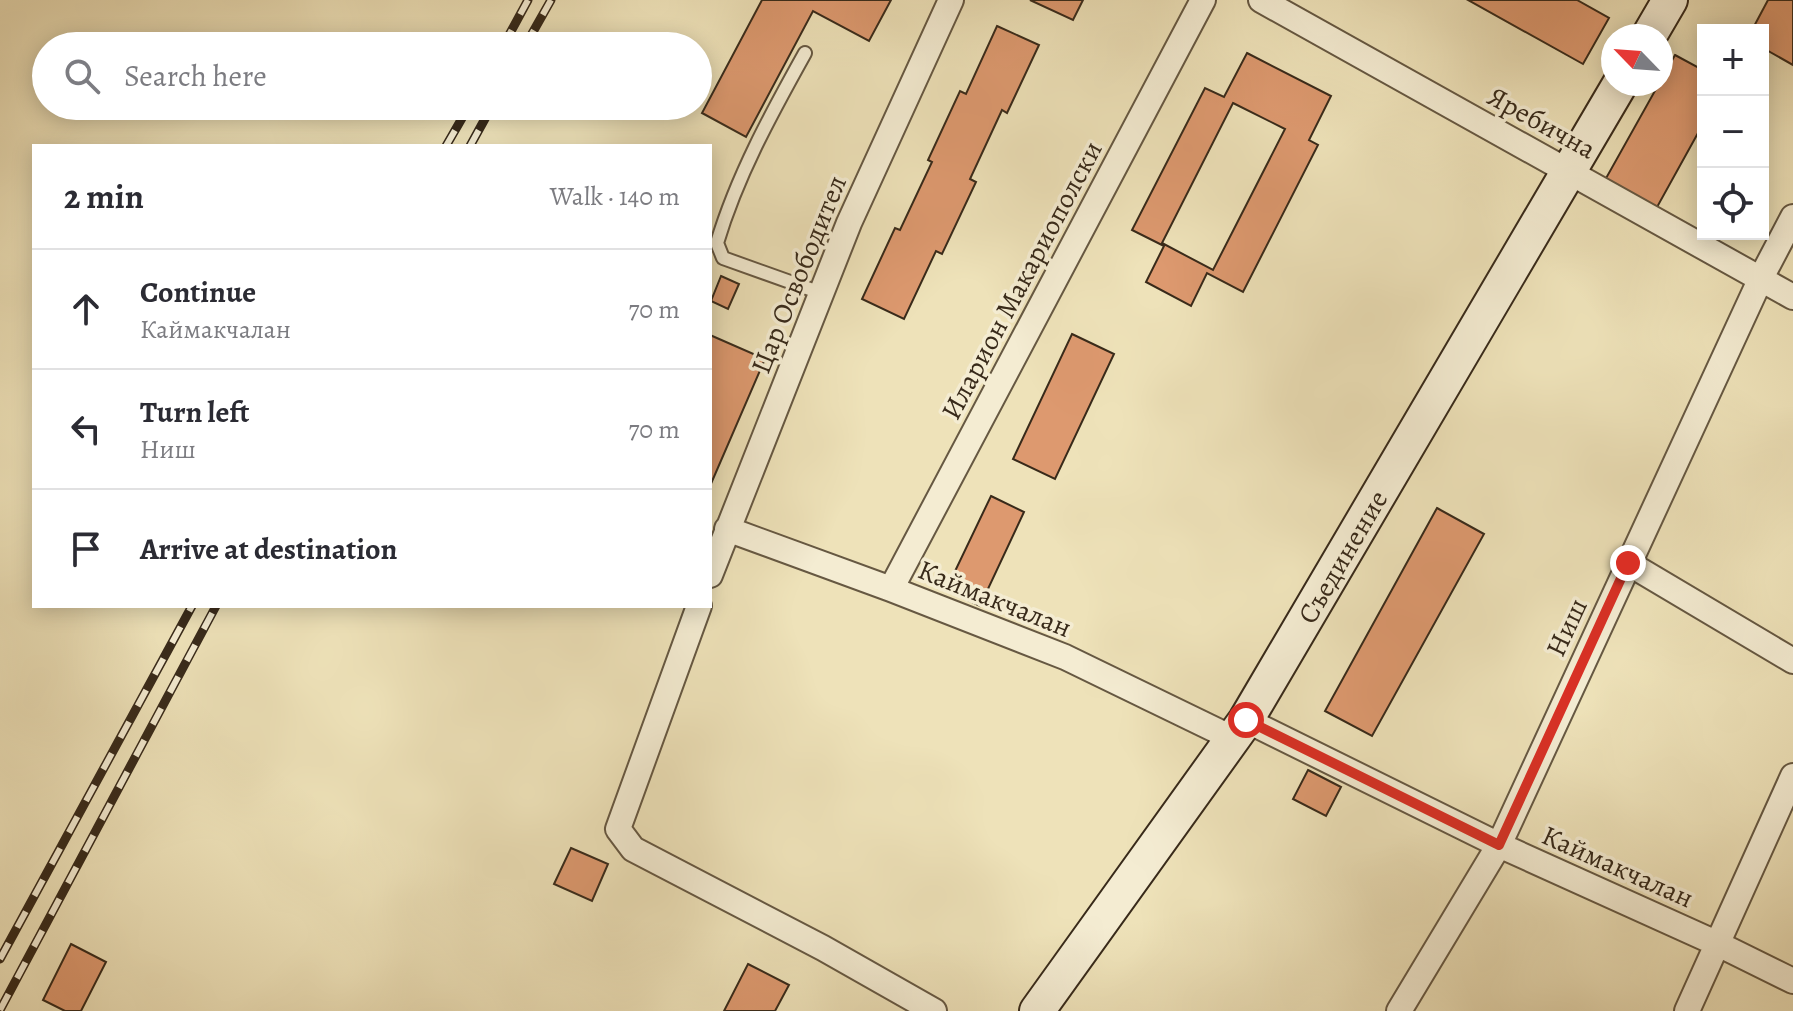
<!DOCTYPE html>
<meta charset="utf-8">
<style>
body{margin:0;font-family:Alegreya,serif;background:#f7f7f7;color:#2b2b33}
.controls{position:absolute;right:24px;top:24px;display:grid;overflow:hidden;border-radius:0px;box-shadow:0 4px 20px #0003}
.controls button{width:72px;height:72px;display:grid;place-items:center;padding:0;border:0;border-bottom:2px solid #e1e1e2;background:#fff;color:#2b2b33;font:40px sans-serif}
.compass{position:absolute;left:1601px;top:24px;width:72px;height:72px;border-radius:50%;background:#fff;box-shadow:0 4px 20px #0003;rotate:295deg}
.stop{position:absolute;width:24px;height:24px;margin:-18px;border:6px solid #d93025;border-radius:50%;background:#fff}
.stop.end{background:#d93025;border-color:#fff;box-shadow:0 2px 8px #0008}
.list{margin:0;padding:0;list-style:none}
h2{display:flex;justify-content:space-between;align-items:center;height:104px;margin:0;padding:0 32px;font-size:34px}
h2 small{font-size:26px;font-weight:400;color:#7c7c81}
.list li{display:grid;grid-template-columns:52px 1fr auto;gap:24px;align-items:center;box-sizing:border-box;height:120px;padding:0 32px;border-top:2px solid #e1e1e2}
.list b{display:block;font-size:30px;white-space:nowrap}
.list p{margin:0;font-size:26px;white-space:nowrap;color:#7c7c81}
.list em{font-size:26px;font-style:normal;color:#7c7c81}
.icon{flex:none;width:44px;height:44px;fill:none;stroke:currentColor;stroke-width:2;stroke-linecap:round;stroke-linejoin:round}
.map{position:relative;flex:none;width:1793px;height:1011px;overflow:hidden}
.search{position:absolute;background:#fff;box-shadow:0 4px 20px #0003;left:32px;top:32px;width:680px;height:88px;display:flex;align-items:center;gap:20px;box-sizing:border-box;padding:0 28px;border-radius:44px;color:#7c7c81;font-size:30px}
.panel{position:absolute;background:#fff;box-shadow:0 4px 20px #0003;left:32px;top:144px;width:680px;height:464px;border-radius:0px}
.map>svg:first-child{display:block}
</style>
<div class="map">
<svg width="1793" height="1011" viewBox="0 0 1793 1011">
<rect width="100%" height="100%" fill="#eee2b9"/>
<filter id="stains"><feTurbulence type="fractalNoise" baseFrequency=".0025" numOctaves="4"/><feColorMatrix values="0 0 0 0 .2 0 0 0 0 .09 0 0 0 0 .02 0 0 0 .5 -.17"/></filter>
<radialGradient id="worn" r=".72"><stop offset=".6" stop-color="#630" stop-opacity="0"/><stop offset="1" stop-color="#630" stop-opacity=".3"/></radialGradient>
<!-- building -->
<path fill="#dd996f" stroke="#382a1a" stroke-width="2" fill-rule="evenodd" d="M762,0H891L869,41L813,11L746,137L702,113Z
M1030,0H1083L1073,20Z
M1468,0H1577L1609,18L1583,64Z
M1768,0H1793V65L1763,48V30H1752Z
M997,26L1039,45L1007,113L1002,110L970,179L976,182L942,254L936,251L904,319L862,299L895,228L900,230L932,162L928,160L960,91L966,94Z
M1247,53L1331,96L1309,140L1318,145L1243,292L1207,273L1191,306L1146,282L1164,246L1132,230L1205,88L1224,97ZM1233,103L1285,129L1213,270L1162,243Z
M1675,55L1703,70V124L1656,209L1605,180Z
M721,276L739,284L728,309L711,301Z
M1072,334L1114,354L1055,479L1013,459Z
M710,335L765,359L710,486Z
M991,496L1024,512L980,606L946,590Z
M1437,508L1484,534L1372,736L1325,711Z
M1308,770L1341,787L1326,816L1293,799Z
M571,848L608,864L592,901L554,884Z
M71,944L106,962L81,1011H65L43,1000Z
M748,964L789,985L775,1011H724Z"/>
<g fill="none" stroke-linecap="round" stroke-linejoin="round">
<!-- lane casing -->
<g stroke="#665842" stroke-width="16">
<path id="lane" d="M805,53C771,114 737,176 717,243L723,258L821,293"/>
</g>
<!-- street casing -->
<g stroke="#665842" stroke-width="28">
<path id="street" d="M1261,0L1793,297
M727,529L891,589L1065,657L1234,739
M1628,563L1793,661
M710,575L849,223L951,0
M891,589L1203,0
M699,606L618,829L633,849L823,948L934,1011
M1246,720L1499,845L1718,944L1793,981
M1399,1011L1499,845L1761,278L1793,217
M1687,1011L1793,776"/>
</g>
<!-- secondary casing -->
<g stroke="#382a1a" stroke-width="38">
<g id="secondary">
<path d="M1649,36L1670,0"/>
<path id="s1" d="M1037,1011L1246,720L1620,84"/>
</g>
</g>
<!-- lane -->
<use href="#lane" stroke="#f4ecd2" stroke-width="12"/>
<!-- street -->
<use href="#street" stroke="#f4ecd2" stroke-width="24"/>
<!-- secondary -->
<use href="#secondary" stroke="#f4ecd2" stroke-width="34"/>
<!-- rail casing -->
<g stroke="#382a1a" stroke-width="9">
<path id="rail" d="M503,46L528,0
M525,46L551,0
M446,146L469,106
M470,146L492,106
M0,959L192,606
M0,1010L216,606"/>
</g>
<!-- rail -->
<use href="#rail" stroke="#f4ecd2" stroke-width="6" stroke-dasharray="18" stroke-linecap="butt"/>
</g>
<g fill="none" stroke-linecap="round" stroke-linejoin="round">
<!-- route -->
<path stroke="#d93025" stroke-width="10" d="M1246,720L1499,845L1628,563"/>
</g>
<g text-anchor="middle" stroke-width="7" stroke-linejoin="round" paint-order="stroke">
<!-- street labels -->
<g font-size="28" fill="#382a1a" stroke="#f4ecd2">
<text transform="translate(1542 122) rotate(29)" y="10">Яребична</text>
<text transform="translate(798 274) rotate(-68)" y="10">Цар Освободител</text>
<text transform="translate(1021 280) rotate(-62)" y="10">Иларион Макариополски</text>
<text dy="10" stroke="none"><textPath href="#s1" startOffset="548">Съединение</textPath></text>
<text transform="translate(995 598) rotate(22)" y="10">Каймакчалан</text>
<text transform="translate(1566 627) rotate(-65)" y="10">Ниш</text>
<text transform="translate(1618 866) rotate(24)" y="10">Каймакчалан</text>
</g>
</g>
<rect width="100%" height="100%" filter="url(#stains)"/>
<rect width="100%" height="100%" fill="url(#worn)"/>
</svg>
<div class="controls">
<button>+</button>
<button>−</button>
<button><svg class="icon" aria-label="locate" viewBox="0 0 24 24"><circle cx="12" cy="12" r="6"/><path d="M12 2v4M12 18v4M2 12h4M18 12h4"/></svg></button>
</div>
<svg class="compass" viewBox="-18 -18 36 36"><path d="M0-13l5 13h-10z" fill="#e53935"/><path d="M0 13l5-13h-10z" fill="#7c7c81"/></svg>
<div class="stop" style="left:1246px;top:720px"></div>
<div class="stop end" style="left:1628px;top:563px"></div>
<div class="search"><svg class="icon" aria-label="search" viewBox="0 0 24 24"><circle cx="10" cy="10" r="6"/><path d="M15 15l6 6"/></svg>Search here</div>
<section class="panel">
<h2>2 min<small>Walk · 140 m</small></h2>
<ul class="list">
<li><svg class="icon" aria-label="ahead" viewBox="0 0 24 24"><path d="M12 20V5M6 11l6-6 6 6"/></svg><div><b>Continue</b><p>Каймакчалан</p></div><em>70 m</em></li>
<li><svg class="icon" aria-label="left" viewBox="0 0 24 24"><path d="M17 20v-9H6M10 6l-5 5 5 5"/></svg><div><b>Turn left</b><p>Ниш</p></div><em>70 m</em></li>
<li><svg class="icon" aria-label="arrive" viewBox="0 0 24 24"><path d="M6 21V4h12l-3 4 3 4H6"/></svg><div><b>Arrive at destination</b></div></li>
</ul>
</section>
</div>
